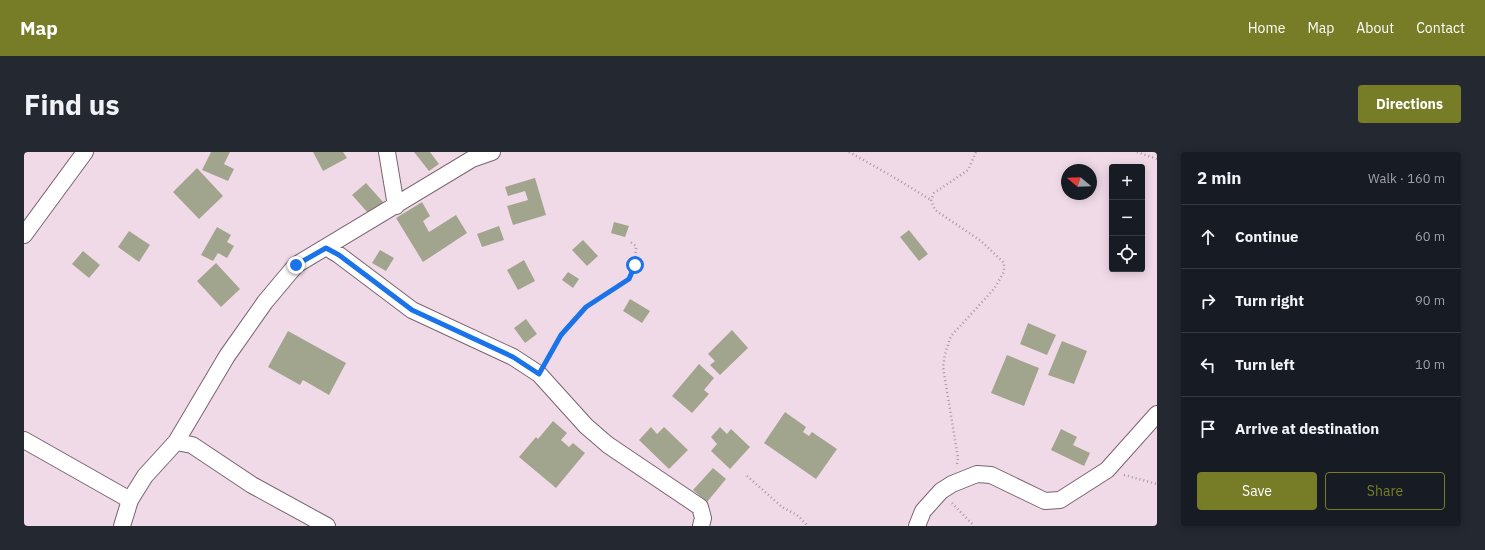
<!DOCTYPE html>
<meta charset="utf-8">
<style>
body{margin:0;font-family:"IBM Plex Sans",sans-serif;background:#242831;color:#f1f3f6}
.controls{position:absolute;right:12px;top:12px;display:grid;overflow:hidden;border-radius:4px;box-shadow:0 2px 10px #0003}
.controls button{width:36px;height:36px;display:grid;place-items:center;padding:0;border:0;border-bottom:1px solid #363941;background:#171b24;color:#f1f3f6;font:20px sans-serif}
.compass{position:absolute;left:1037px;top:12px;width:36px;height:36px;border-radius:50%;background:#171b24;box-shadow:0 2px 10px #0003;rotate:289deg}
.stop{position:absolute;width:12px;height:12px;margin:-9px;border:3px solid #1a73e8;border-radius:50%;background:#fff}
.stop.end{background:#1a73e8;border-color:#fff;box-shadow:0 1px 4px #0008}
.list{margin:0;padding:0;list-style:none}
h2{display:flex;justify-content:space-between;align-items:center;height:52px;margin:0;padding:0 16px;font-size:17px}
h2 small{font-size:13px;font-weight:400;color:#9ea1a6}
.list li{display:grid;grid-template-columns:26px 1fr auto;gap:12px;align-items:center;box-sizing:border-box;height:64px;padding:0 16px;border-top:1px solid #363941}
.list b{display:block;font-size:15px;white-space:nowrap}
.list em{font-size:13px;font-style:normal;color:#9ea1a6}
.actions{display:flex;gap:8px;padding:12px 16px}
.actions a{flex:1;padding:9px 0;border:1px solid #777d27;border-radius:4px;text-align:center;font-size:14px;color:#777d27}
.actions .main{background:#777d27;color:#fff}
.icon{flex:none;width:22px;height:22px;fill:none;stroke:currentColor;stroke-width:2;stroke-linecap:round;stroke-linejoin:round}
.map{position:relative;flex:none;width:1133px;height:374px;overflow:hidden;border-radius:4px}
header{display:flex;align-items:center;gap:24px;box-sizing:border-box;height:56px;padding:0 20px;background:#777d27;color:#fff}
header strong{font-size:19px}
nav{display:flex;gap:22px;margin-inline-start:auto;font-size:14px}
.intro{display:flex;align-items:center;justify-content:space-between;box-sizing:border-box;height:96px;padding:0 24px}
h1{margin:0;font-size:28px}
.button{padding:10px 18px;border-radius:4px;background:#777d27;color:#fff;font-size:14px;font-weight:700}
main{display:flex;gap:24px;padding:0 24px}
aside{flex:1;background:#171b24;border-radius:4px;box-shadow:0 2px 10px #0003}
.map>svg:first-child{display:block}
</style>
<header>
<strong>Map</strong>
<nav><a>Home</a><a>Map</a><a>About</a><a>Contact</a></nav>
</header>
<div class="intro"><h1>Find us</h1><a class="button">Directions</a></div>
<main>
<div class="map">
<svg width="1133" height="374" viewBox="0 0 1133 374">
<rect width="100%" height="100%" fill="#f1dae8"/>
<!-- building -->
<path fill="#a2a58e" d="M187,0H206L200,12L210,17L204,29L178,18Z
M289,0H319L323,6L299,19Z
M390,0H406L415,12L405,19Z
M173,16L199,44L175,67L149,40Z
M511,26L522,63L489,73L483,54L504,48L501,39L484,44L481,35Z
M342,31L359,50L345,62L328,43Z
M398,50L406,64L399,69L405,80L432,63L443,81L399,110L372,66Z
M590,70L605,74L601,85L587,81Z
M475,74L480,88L458,95L453,82Z
M193,75L207,83L203,90L210,94L203,106L194,101L189,109L177,103Z
M885,78L904,102L895,109L876,85Z
M105,79L126,93L115,110L94,95Z
M559,88L574,104L563,114L548,98Z
M356,98L370,106L362,119L348,111Z
M59,99L76,113L65,126L48,112Z
M500,108L511,129L494,138L483,118Z
M192,111L216,137L197,155L173,129Z
M544,120L555,127L549,136L538,128Z
M606,147L626,159L618,171L599,159Z
M502,167L513,182L501,191L490,176Z
M1004,171L1032,183L1023,203L996,192Z
M708,178L724,196L696,223L686,213L691,209L684,202Z
M264,179L322,211L305,243L279,228L276,233L244,215Z
M1038,189L1063,199L1050,232L1024,223Z
M983,203L1015,216L1000,254L967,241Z
M675,212L690,226L680,238L685,242L668,261L648,244Z
M761,260L782,275L779,280L785,284L788,280L813,297L792,327L740,291Z
M529,269L543,281L537,288L545,295L549,291L561,301L532,336L495,305L512,285L514,287Z
M627,275L633,282L640,275L664,298L645,317L615,288Z
M696,275L703,282L707,277L726,295L706,317L687,299L693,292L687,285Z
M1037,277L1053,285L1049,293L1066,301L1060,314L1027,298Z
M689,316L702,327L683,350L669,338Z"/>
<g fill="none" stroke-linecap="round" stroke-linejoin="round">
<!-- minor casing -->
<g stroke="#796471" stroke-width="18">
<path id="minor" d="M363,0L372,54
M0,83L61,0
M302,95L315,103L388,158L489,205L515,222L562,274L584,293L676,355L679,366L677,374
M0,288L106,348
M152,290L168,293L228,333L303,374
M98,374L106,348L121,324L152,290L203,204L241,150L272,113L448,7L468,0
M893,374L899,359L917,339L928,332L953,322L967,323L1021,349L1036,348L1083,318L1133,262"/>
</g>
<!-- path -->
<path stroke="#a997a2" stroke-width="2.5" stroke-dasharray="1 3" stroke-linecap="butt" d="M825,0L866,23L907,48
M1113,0L1133,7
M523,207L537,183L562,155L605,127L611,113L612,94L605,89
M933,312L934,306L919,215L921,202L927,184L970,137L980,120V111L957,89L911,58L907,48L910,41L944,18L952,0
M1100,323L1133,332
M723,324L758,355L773,363L784,374
M928,351L950,374"/>
<!-- minor -->
<use href="#minor" stroke="#fff" stroke-width="16"/>
</g>
<g fill="none" stroke-linecap="round" stroke-linejoin="round">
<!-- route -->
<path stroke="#1a73e8" stroke-width="5" d="M272,113L302,96L315,103L388,158L489,205L515,222L537,183L562,155L605,127L611,113"/>
</g>
</svg>
<div class="controls">
<button>+</button>
<button>−</button>
<button><svg class="icon" aria-label="locate" viewBox="0 0 24 24"><circle cx="12" cy="12" r="6"/><path d="M12 2v4M12 18v4M2 12h4M18 12h4"/></svg></button>
</div>
<svg class="compass" viewBox="-18 -18 36 36"><path d="M0-13l5 13h-10z" fill="#e53935"/><path d="M0 13l5-13h-10z" fill="#9ea1a6"/></svg>
<div class="stop" style="left:611px;top:113px"></div>
<div class="stop end" style="left:272px;top:113px"></div>
</div>
<aside>
<h2>2 min<small>Walk · 160 m</small></h2>
<ul class="list">
<li><svg class="icon" aria-label="ahead" viewBox="0 0 24 24"><path d="M12 20V5M6 11l6-6 6 6"/></svg><div><b>Continue</b></div><em>60 m</em></li>
<li><svg class="icon" aria-label="right" viewBox="0 0 24 24"><path d="M7 20v-9h11M14 6l5 5-5 5"/></svg><div><b>Turn right</b></div><em>90 m</em></li>
<li><svg class="icon" aria-label="left" viewBox="0 0 24 24"><path d="M17 20v-9H6M10 6l-5 5 5 5"/></svg><div><b>Turn left</b></div><em>10 m</em></li>
<li><svg class="icon" aria-label="arrive" viewBox="0 0 24 24"><path d="M6 21V4h12l-3 4 3 4H6"/></svg><div><b>Arrive at destination</b></div></li>
</ul>
<div class="actions"><a class="main">Save</a><a>Share</a></div>
</aside>
</main>
